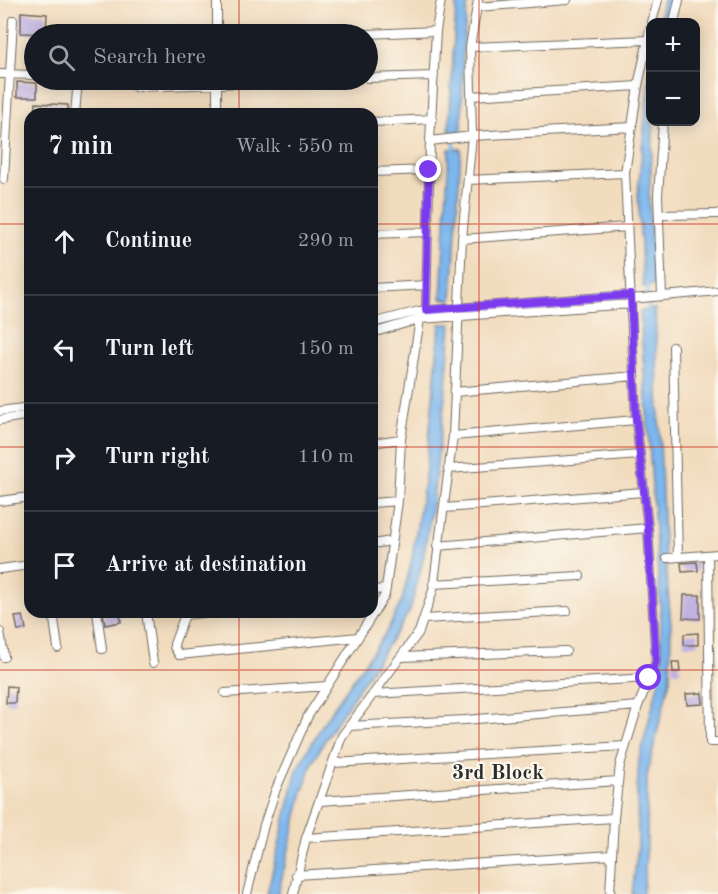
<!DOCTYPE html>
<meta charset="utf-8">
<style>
body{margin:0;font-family:"Old Standard TT",serif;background:#242831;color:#f1f3f6}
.controls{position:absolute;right:18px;top:18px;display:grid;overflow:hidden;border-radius:12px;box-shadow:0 3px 15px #0003}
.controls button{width:54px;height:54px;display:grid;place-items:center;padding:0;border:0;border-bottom:2px solid #363941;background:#171b24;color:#f1f3f6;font:30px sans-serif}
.stop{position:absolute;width:18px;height:18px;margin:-14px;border:4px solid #7c3aed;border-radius:50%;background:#fff}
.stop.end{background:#7c3aed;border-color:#fff;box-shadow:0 2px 6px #0008}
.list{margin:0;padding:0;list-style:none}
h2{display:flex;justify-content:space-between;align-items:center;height:78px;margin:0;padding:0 24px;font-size:26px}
h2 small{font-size:20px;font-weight:400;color:#9ea1a6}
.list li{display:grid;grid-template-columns:39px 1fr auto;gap:18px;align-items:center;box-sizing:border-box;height:108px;padding:0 24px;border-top:2px solid #363941}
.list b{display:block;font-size:22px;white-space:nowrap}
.list em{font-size:20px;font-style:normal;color:#9ea1a6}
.icon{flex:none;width:33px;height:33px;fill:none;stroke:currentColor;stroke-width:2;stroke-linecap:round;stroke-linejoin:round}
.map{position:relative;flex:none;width:718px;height:894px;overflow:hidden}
.search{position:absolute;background:#171b24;box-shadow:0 3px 15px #0003;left:24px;top:24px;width:354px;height:66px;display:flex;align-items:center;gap:15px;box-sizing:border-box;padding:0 21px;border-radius:33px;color:#9ea1a6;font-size:22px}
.panel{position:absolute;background:#171b24;box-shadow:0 3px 15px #0003;left:24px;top:108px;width:354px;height:510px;border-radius:18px}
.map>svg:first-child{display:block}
</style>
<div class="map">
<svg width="718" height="894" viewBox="0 0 718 894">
<rect width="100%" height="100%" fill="#fbf7ec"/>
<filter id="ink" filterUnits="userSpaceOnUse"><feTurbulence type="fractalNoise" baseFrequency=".0167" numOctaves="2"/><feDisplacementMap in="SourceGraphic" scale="12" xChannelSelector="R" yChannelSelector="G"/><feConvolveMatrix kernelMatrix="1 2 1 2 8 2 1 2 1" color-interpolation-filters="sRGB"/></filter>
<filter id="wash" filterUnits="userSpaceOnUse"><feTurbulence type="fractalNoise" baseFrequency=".008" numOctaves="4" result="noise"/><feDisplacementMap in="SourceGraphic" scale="24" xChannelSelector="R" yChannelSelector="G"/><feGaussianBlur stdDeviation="1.35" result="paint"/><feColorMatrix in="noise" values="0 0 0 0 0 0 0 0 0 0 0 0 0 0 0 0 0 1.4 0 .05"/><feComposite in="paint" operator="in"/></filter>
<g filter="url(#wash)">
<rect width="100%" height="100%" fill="#f2dcbe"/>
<!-- water -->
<path fill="#7bb6ed" stroke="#53708c" stroke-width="1.5" d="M457,0H468L463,48L462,131H449L454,34Z
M663,0H675L670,22H659Z
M650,63V122H654L649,198L654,285L643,287L638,193Z
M449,149H461L452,300L441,298Z
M655,309L664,545L671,625L670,679L647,775V843L643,894H632L638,845L637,789L639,760L660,676L661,618L640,311Z
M440,324H451L445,399L432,506L423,560L410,611L325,740L312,764L303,791L278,894H267L297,769L325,720L387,631L402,600L411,564L426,469Z"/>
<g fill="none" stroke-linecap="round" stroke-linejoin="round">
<!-- stream -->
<path stroke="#7bb6ed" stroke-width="3" d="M454,151L455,128
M647,285L649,314"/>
</g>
<g id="blocks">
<!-- building -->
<path fill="#bfb1e2" d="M21,12L47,14L46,34L21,33Z
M17,82L37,83V97H17Z
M36,103L68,105V114H35Z
M697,562L698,571L682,572L681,563Z
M684,595H700V619L683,618Z
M103,612H120L121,622L105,625Z
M23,616L26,629L18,631L15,617Z
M698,633V645H684V634Z
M672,662H679L680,672H673Z
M7,686L16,687L15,703H6Z
M702,693L703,704L687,705L686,694Z"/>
</g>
</g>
<g filter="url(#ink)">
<use href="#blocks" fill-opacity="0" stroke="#71695e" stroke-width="1.5"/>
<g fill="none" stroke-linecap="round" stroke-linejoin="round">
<!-- street casing -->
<g stroke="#71695e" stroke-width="10">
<path id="street" d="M217,0V34
M441,0L436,31L430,141L472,136L632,127
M477,7L567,0
M652,22L658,0
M674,22L679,0
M367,34L436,31
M470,47L648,40
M0,74L34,75
M368,78L434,76
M135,87L332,80
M471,96L638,86
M75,114L78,80
M217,114V80
M372,122L432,119
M372,172L429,170
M4,179L13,20
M468,180L625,173
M659,215L718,214
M372,234L428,232
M462,239L627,227
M372,288L427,285
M662,295L658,196L663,122
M631,299L718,291
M426,310L430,141
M372,323L419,311L631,295
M372,333L420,319L631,304
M673,347L678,557
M454,392L635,376
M0,411L30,407
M0,420L30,415
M453,436L636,420
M372,443L401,439
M448,469L640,455
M0,501L30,497
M372,503L398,501
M445,508L643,492
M372,544L392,541
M437,546L648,528
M708,555L710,742H718
M667,558L718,554
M0,569L30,565
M433,584L580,576
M372,590L386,589
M53,612L58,648
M97,612L102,649
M146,612L153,663
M186,612L174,644V647L179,655L358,637
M185,615L209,612
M424,619L567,611
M0,632L4,657
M401,657L566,651
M225,693L327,686
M373,694L649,678
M349,726L465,720L638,706
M333,763L625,746
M320,801L618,781
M306,838L614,818
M296,875L612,855
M247,894L264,825L276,789L308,716L385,595L398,501L401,439L420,319
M293,894L306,838L342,736L419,632L433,590L453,436L462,239L472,136L470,47L478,0
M610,894L614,818L620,765L638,706L656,662L648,528L636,420L625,173L638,86L650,30"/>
</g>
<!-- street -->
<use href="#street" stroke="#fff" stroke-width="8"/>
</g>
</g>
<g fill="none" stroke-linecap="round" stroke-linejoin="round" filter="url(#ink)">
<!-- route -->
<path stroke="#7c3aed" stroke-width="8" d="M429,170L426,310L631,295L636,420L648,528L656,662L649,678"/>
</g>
<!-- grid -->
<path fill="none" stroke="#c8321e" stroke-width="1.5" stroke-opacity="0.55" d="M239,0V34M479,0V894M239,80V114M0,224H30M372,224H718M0,447H30M372,447H718M239,612V894M0,670H718"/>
<g text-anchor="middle" stroke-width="4.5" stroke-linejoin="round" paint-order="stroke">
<!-- quarter labels -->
<g font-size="21" font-weight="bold" fill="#2b2b2b" stroke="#fbf7ec">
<text x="498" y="779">3rd Block</text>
</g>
</g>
</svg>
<div class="controls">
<button>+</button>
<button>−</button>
</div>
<div class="stop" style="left:649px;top:678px"></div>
<div class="stop end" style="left:429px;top:170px"></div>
<div class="search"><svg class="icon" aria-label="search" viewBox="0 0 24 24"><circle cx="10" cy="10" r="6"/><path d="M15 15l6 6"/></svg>Search here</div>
<section class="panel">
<h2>7 min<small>Walk · 550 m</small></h2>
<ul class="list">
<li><svg class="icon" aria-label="ahead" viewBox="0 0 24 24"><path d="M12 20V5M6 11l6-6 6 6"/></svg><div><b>Continue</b></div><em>290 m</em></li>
<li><svg class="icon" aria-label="left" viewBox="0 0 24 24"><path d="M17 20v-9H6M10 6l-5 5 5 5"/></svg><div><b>Turn left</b></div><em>150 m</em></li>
<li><svg class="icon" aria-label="right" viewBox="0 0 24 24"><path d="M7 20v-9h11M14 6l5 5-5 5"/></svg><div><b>Turn right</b></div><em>110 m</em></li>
<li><svg class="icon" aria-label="arrive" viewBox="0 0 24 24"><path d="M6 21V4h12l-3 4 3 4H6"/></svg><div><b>Arrive at destination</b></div></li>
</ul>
</section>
</div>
